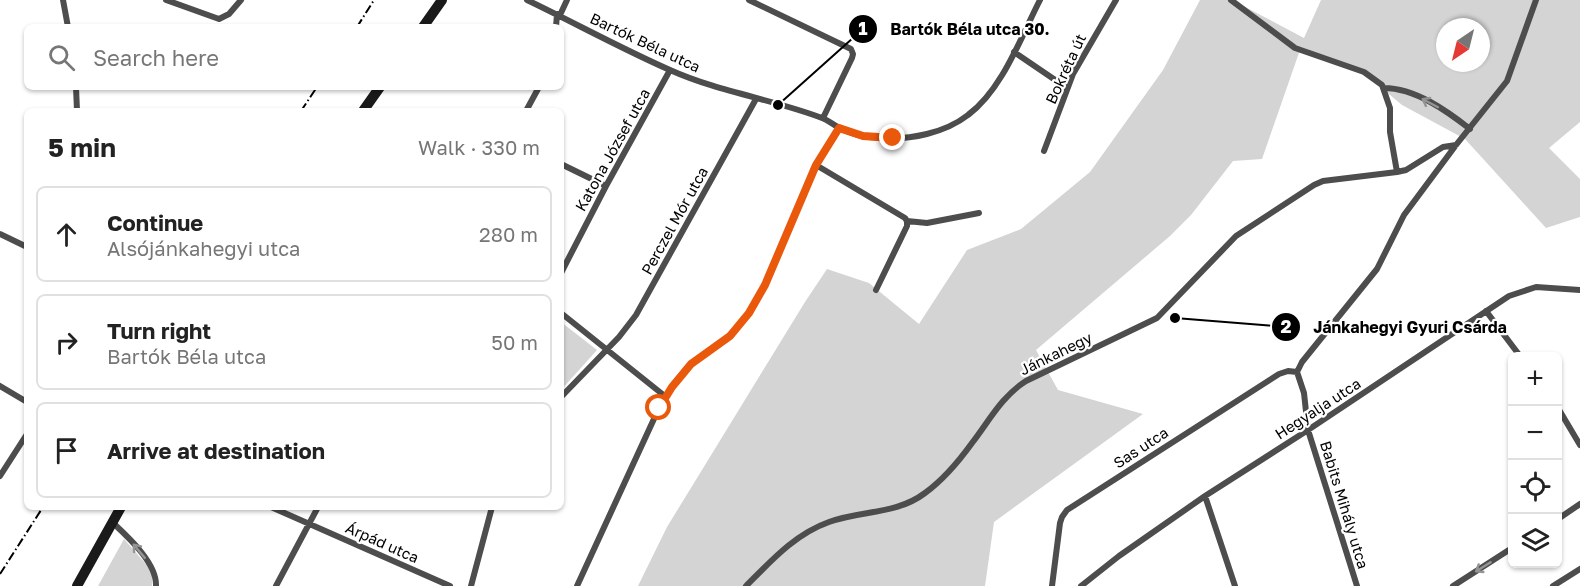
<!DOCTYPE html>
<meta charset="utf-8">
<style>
body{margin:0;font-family:"Golos Text",sans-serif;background:#f2f2f2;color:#222}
.controls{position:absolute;right:18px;bottom:18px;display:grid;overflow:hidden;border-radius:9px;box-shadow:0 2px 4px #0004}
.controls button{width:54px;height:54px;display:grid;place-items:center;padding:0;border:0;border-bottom:2px solid #e0e0e0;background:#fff;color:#222;font:30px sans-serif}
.compass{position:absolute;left:1436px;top:18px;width:54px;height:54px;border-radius:50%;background:#fff;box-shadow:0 2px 4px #0004;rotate:215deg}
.stop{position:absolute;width:18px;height:18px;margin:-14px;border:4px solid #ea580c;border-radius:50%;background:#fff}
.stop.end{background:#ea580c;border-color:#fff;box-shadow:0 2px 6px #0008}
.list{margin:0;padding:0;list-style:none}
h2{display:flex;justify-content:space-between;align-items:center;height:78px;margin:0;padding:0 24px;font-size:26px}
h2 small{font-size:20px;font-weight:400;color:#767676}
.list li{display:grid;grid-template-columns:39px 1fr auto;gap:18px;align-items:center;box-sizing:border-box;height:96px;margin:0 12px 12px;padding:0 12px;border:2px solid #e0e0e0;border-radius:9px}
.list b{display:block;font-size:22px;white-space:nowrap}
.list p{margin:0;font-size:20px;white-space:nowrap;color:#767676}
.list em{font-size:20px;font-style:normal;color:#767676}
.icon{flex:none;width:33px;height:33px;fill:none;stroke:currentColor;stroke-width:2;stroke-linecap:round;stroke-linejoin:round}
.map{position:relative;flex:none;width:1580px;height:586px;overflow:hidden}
.search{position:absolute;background:#fff;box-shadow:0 2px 4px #0004;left:24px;top:24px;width:540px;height:66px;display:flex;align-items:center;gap:15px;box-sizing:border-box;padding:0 21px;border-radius:9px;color:#767676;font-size:22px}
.panel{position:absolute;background:#fff;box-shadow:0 2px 4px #0004;left:24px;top:108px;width:540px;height:402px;border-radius:9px}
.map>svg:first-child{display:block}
</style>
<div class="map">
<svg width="1580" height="586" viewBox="0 0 1580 586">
<rect width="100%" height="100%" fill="#fff"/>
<!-- green -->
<path fill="#d4d4d4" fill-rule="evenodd" d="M1200,0H1232L1304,38L1321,0H1580V122L1549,148L1580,179V217L1546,228L1465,139L1402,105L1365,74L1301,47L1262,159L1233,161L1191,215L1170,236L1036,350L1058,390L1143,414L994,522L985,586H638L667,527L805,302L827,269L869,283L919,324L967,250L1021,229L1090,172L1163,70ZM1445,27H1481V63H1445Z
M561,322L597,350L561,390Z
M124,539L152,571V586H98Z"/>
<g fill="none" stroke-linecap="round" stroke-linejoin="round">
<!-- minor -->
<path stroke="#4d4d4d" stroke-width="6" d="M63,0L68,27
M166,0L219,19L229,14L241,0
M527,0C575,23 622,49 670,70C719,92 772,99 822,118C828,120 832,124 838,127C850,134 867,138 882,138C910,140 945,133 968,115C1002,90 1021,37 1040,0
M749,0L851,49L853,54L852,58L823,118
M1231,0L1295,48L1364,72L1382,85L1390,108V132L1397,172
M560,15L567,0
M556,27L557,14
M1014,52L1067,88
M76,87L77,111
M1384,88C1415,88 1447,111 1470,129
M526,111L539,87
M1044,151L1073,74L1116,0
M561,164L606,186
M816,165L905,218L907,221
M907,221L927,223L979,213
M0,234L27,247
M561,273L606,186L670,70
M876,290L907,226V221
M1486,311L1520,356
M561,313L666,397
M0,386L27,402
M561,397L619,337L636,315L756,99
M1558,408L1580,445
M0,476L27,434
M1205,496L1235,586
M271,507L450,586
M1558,519L1580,504
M112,522C128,537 157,563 156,586
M276,586L318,507
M471,586L492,507
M577,586L659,408L672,387L691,364L730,336L749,313L765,285L816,165L839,128
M746,586C771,561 795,534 829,522C861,510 896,515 925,493C943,480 959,461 972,443C989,421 1002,396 1026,381L1157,318L1236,236L1314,185L1323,181L1397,172L1406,170L1443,147L1456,145
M1052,586L1060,523L1062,517L1067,510L1279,374L1288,371L1297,372
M1081,586L1119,556L1205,496L1308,430L1509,296L1536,287L1580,290
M1357,586L1308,430L1304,393L1297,372L1302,362L1377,269L1404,215L1456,145L1507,81L1536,0
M1453,586L1512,548
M1553,586L1580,569"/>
<!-- secondary -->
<path stroke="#1a1a1a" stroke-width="10" d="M423,27L442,0
M363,111L380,87
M77,586L121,507"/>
<!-- rail -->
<path stroke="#000" stroke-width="2" stroke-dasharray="9 3 1.5 3" stroke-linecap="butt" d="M357,27L374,0
M301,111L317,87
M0,574L43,507"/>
</g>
<!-- one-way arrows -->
<defs><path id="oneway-shaft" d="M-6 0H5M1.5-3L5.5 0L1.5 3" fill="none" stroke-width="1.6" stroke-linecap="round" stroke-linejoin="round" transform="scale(1.5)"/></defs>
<g stroke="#949494">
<use href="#oneway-shaft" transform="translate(1430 103) rotate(-152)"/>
<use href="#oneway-shaft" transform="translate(139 551) rotate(-130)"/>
<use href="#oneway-shaft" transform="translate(1483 567) rotate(148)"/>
</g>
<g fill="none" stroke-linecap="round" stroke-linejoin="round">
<!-- route -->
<path stroke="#ea580c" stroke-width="8" d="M659,408L672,387L691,364L730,336L749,313L765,285L816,165L839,128L863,136L893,138"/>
</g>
<g text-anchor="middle" stroke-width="4.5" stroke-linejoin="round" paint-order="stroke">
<!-- street labels -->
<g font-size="15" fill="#000" stroke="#fff">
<text transform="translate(645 43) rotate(25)" y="5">Bartók Béla utca</text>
<text transform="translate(1066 69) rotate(-65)" y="5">Bokréta út</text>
<text transform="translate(613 150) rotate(-61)" y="5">Katona József utca</text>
<text transform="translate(675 221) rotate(-61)" y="5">Perczel Mór utca</text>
<text transform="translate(1056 354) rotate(-26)" y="5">Jánkahegy</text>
<text transform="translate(1318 409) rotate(-33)" y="5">Hegyalja utca</text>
<text transform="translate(1141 448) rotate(-33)" y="5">Sas utca</text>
<text transform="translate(1344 505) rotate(73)" y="5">Babits Mihály utca</text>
<text transform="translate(382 543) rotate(24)" y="5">Árpád utca</text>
</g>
</g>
<!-- callouts -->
<path fill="none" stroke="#000" stroke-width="2" d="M778 105L863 29M1175 318L1286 327"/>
<g fill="#000" stroke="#fff" stroke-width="2">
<circle cx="778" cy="105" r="6"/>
<circle cx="1175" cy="318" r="6"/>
<circle cx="863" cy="29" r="15"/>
<circle cx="1286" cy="327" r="15"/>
</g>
<g font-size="18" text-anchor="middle" font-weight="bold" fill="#fff">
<text x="863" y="35">1</text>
<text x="1286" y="333">2</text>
</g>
<g font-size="16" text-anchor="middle" font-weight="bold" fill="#000" stroke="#fff" stroke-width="4.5" stroke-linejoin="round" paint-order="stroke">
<text x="970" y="35">Bartók Béla utca 30.</text>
<text x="1410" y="333">Jánkahegyi Gyuri Csárda</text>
</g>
</svg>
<div class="controls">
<button>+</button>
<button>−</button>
<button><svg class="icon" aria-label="locate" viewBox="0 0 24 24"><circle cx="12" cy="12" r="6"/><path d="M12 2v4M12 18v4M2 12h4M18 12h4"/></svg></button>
<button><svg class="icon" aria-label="layers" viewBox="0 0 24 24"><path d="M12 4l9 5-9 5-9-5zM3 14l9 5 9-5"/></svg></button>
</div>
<svg class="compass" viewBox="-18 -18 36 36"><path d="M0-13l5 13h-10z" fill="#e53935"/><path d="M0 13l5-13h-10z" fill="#767676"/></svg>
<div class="stop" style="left:659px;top:408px"></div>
<div class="stop end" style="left:893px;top:138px"></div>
<div class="search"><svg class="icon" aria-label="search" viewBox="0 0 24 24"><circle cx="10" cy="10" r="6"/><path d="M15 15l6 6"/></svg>Search here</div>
<section class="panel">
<h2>5 min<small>Walk · 330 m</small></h2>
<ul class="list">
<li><svg class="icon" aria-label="ahead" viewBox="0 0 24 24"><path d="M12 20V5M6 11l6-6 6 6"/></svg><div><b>Continue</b><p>Alsójánkahegyi utca</p></div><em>280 m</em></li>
<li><svg class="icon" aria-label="right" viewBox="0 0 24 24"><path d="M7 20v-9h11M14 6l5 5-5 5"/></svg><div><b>Turn right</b><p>Bartók Béla utca</p></div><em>50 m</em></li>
<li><svg class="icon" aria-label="arrive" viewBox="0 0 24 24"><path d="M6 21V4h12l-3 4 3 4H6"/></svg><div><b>Arrive at destination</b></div></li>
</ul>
</section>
</div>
